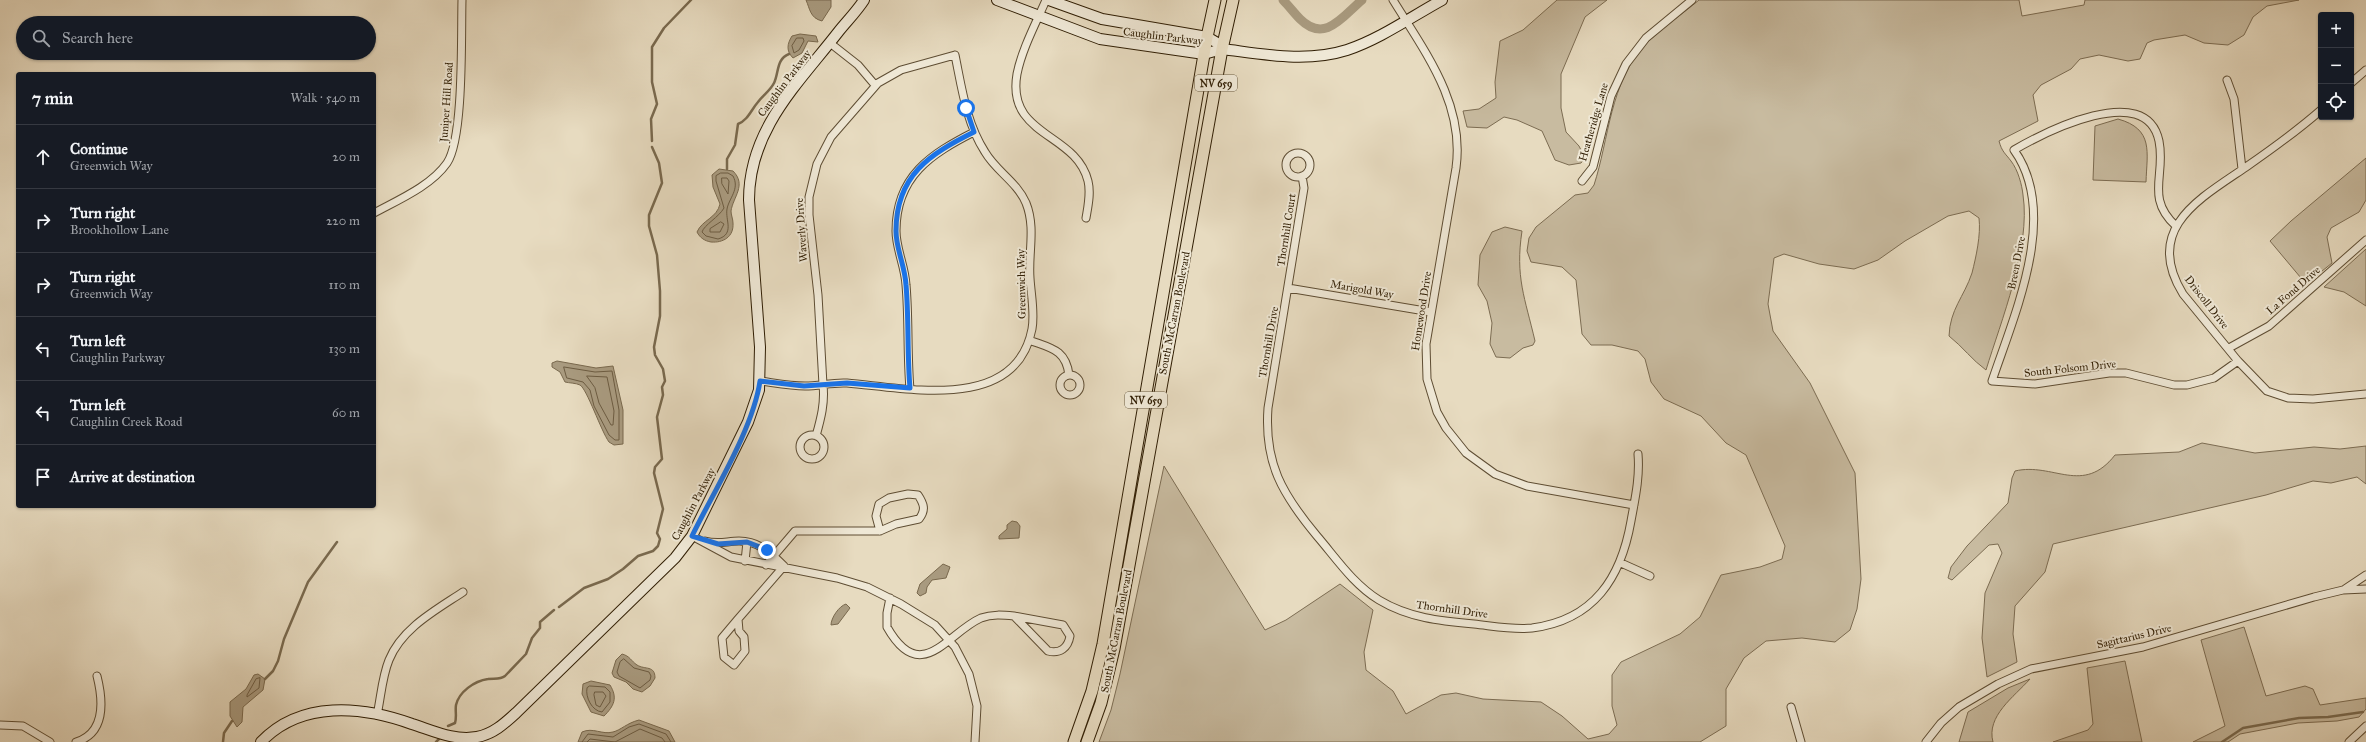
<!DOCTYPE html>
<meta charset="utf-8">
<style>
body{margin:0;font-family:"IM FELL Great Primer",serif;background:#242831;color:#f1f3f6}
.controls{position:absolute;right:12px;top:12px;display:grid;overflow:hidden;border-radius:4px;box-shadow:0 1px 3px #0004}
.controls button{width:36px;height:36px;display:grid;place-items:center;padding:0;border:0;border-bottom:1px solid #363941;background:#171b24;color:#f1f3f6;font:20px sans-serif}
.stop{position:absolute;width:12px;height:12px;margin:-9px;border:3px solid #1a73e8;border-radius:50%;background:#fff}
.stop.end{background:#1a73e8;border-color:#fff;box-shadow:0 1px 4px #0008}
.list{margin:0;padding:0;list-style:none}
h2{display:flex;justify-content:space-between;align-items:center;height:52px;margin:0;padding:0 16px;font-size:17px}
h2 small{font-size:13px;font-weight:400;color:#9ea1a6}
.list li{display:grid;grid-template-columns:26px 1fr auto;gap:12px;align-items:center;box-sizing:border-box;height:64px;padding:0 16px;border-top:1px solid #363941}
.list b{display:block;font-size:15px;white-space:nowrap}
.list p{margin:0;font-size:13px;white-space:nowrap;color:#9ea1a6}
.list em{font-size:13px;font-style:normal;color:#9ea1a6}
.icon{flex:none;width:22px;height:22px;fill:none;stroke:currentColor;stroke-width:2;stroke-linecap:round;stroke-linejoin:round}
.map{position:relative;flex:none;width:2366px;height:742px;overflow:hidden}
.search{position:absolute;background:#171b24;box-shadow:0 1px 3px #0004;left:16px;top:16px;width:360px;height:44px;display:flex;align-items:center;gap:10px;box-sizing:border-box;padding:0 14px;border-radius:22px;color:#9ea1a6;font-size:15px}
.panel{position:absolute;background:#171b24;box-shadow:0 1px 3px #0004;left:16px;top:72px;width:360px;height:436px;border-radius:4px}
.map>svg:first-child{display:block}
</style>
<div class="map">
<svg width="2366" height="742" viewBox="0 0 2366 742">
<rect width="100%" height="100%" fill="#e7dbc0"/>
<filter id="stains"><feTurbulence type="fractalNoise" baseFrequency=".005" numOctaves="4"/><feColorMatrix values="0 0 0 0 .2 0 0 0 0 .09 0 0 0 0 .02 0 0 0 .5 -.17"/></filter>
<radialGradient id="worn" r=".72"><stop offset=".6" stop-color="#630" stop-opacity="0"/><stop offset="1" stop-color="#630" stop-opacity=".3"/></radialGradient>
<!-- green -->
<path fill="#c8bba0" stroke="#7c6c52" d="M1557,0H1607L1585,17L1561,74V108L1566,132L1579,146L1585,158L1581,163L1569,165L1555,160L1542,131L1517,120L1504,117L1487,128L1467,127L1463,111L1479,109L1496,98L1495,82L1500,41L1523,30Z
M1699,0H2019L2022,16L2084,5L2085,0H2299L2267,6L2253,17L2244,35L2228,45L2204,43L2185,35L2154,40L2147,43L2140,59L2128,61L2099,55L2080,59L2071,69L2041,85L2033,95L2038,121L1999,141C2002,152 2005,153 2011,161C2018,170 2022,185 2023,195C2031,247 2001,321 1986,370C1972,360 1963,347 1949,336C1950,309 1964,297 1972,273C1976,257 1981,235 1979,218L1969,211L1948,216L1905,241L1878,260L1854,269L1819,264L1784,254L1774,258L1768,304L1773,331L1810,383L1855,473L1861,579L1857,609L1850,630L1835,642L1802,638L1766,641L1744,658L1726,689V726L1700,742H1099L1111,710L1120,674L1164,466L1265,630L1286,620L1340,584L1373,610L1364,652L1366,670L1393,691L1406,714L1441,695L1456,693L1483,699L1541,702L1562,716L1588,739L1609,734L1617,725L1612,706V675L1621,662L1680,634L1700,617L1721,575L1760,567L1782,559L1785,546L1746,455L1726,443L1701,416L1664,399L1651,382L1645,359L1638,351L1612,345H1591L1582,334L1576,280L1562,267L1531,262L1527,251L1529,238L1536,227L1575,195L1588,193L1594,185C1609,139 1610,82 1645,45C1660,29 1681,15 1699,0Z
M2118,119C2154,129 2147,152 2146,182L2093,180L2095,126Z
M2366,158V200L2359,212L2331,228L2327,237L2332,263L2306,284L2270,241L2291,221Z
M1505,227L1522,231C1515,277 1525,298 1535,341L1533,345L1523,348L1510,358L1496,357L1490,344L1492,323L1487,301L1478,285L1480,255L1492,232Z
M2366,249V306L2344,292L2324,287Z
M2202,443L2255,453L2314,447L2340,449L2366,446V484L2357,477L2331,483L2313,481L2266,495L2053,544L2045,572L2015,606L2013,634L2017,662L1987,677L1982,638L1985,593L2002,553L1998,544L1989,545L1952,580L1948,578L1951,567L1967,546L2008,503L2012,478L2015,471C2053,462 2083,496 2115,455L2179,452Z
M2244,627L2266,696L2305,686L2313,689L2320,705L2366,698V709L2359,717L2337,721L2298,723L2240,734L2228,742H2193L2225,726L2201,640Z
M2125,661L2142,742H2053L2088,730L2093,724L2087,668Z
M2030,679C2014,697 1986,716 1993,742H1959L1968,712L2008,688Z"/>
<!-- water -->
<path fill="#a99b80" stroke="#79694e" d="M806,0H831V7L822,21C810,18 810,9 806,0Z
M800,34L816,36L818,42L808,41L802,53L793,58C786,51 787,44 792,36Z
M719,169L733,171C747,185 733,197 731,211C731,215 733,219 733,223C734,237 723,243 711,242C705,241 700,238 697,232C702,220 717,218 720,204L713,187L712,175Z
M557,361L596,368L613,366L623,410V444L614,445L609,442C601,431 587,389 580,385C576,383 569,383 565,382L560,372L552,367V363Z
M1012,521L1017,522L1020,526L1019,538L999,539V536L1007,529V525Z
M943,564L950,567L946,578L932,580L927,587L926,593L920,596L917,593L920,584Z
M846,604L850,608L838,624L831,625C831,618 839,606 846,604Z
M622,654C630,656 631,661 637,665C645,670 655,665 655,678L650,686L642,692L633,689L626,682L614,677L612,673L616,660Z
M258,674L265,679L263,690L243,707L242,722L237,727L230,716V702L246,689L254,675Z
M591,681L610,685C618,698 614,706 604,716L591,712L582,694L583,684Z
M639,720L669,731L675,742H578L582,732C593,727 602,735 613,732C621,730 627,723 639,720Z"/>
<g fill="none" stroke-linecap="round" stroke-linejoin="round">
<!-- shore -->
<path stroke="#6c5c42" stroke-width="1" d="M797,38H803L804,41L799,50L794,53L792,46Z
M721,173H728L733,176C740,189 729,198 727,209C725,220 735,234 718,239L706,236L702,232C704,225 719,217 724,208L716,181V176Z
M722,178H727L729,181L728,194L722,184Z
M721,222L724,224L720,232H710V229Z
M564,367L595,372L612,371L619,410V440H615L609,435L594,406L590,390L583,382L567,378Z
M587,376L607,377L614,411L613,425H611L599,403L595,388Z
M624,659L634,668L649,672L651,676L650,680L640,688L619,676L617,672L620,662Z
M260,678L259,688L247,697V695L256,679Z
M590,686L605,687L610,692V702L602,712C592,711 585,697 587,688Z
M595,692H603L606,696L600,707L596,705L594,695Z
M582,742L588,734L613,737L629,727L639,724L666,734L671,742
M587,742L590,739L615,742L640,729L662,738L665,742"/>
<!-- stream -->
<path stroke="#79694e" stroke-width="2.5" d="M652,141L651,119L657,104L652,82V47L664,28L691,0
M727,169V159L735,145L738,124C748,120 751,110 758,102C763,95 770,91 774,83C779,73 776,59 789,54
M559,607L584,588L608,579L623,569L638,556L653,551L658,546L660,539L657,533L663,509L654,473L655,467L662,459L657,417L663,395L662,387L665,381L663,369L655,355L654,347L660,316V291L657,255L649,226V215L662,183L659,163L652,147
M265,679L273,671L278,661L284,639L308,582L337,542
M448,726L455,723C457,717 455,711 456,705C459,692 474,681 488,679C494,678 500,680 505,676L526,654L532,638L540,628V622L554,610
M223,742L224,733L232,721
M436,742L441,737
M2222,742L2243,728L2299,718L2328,717L2363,712"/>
<!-- canal -->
<path stroke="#a99b80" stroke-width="9" d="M1283,0C1289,6 1294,13 1300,19C1325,44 1343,16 1362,0"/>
<!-- street casing -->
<g stroke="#5e4d33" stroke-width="9">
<path id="street" d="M1046,0C1036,23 1022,49 1017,74C1006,137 1076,132 1088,181C1091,193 1088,206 1086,218
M1393,0C1425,52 1465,104 1456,168L1426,344L1427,379L1437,412L1446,428L1466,453L1495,474L1527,486L1634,505
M830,43L858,65L875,85
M2227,80L2234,99L2242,169
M2351,83L2366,70
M2321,110C2297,131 2272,149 2246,167C2199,199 2143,229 2183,294L2238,361L2267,391L2288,398L2313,399L2366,394
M1286 165a12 12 0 1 1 24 0a12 12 0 1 1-24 0Z
M1302,176L1304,188L1268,408C1264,463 1282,494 1317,536C1336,558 1353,584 1379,600C1409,618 1440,621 1474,624C1493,626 1513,630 1532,628C1594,620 1621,578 1631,521C1635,499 1640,477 1638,454
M1582,181L1593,167L1611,96L1626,64L1646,38L1692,0
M374,213C398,200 431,186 447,163C464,138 461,35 462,0
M2176,226C2145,198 2166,175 2159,141C2146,80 2045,132 2014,150C2060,214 2014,315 1992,381L2035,384L2109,373H2126L2174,385H2187L2214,378L2238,361
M1288,288L1431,312
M1029,340C1050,348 1066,349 1069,375
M2229,348L2269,326L2366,240
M1060 385a10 10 0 1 1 20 0a10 10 0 1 1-20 0Z
M760,381C775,383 790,386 805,386C819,386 833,382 847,383C907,388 1016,413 1032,329C1035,313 1031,295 1030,278C1028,253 1036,228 1026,203C1017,182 996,171 985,152C966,122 962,89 955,55L901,70L878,83L831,137L817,164L809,197V215L818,295L823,385C825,403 821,418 816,436
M910,389C907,354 909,319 906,285C905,266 896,249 896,231C896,176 931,154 974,132
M800 447a12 12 0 1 1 24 0a12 12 0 1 1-24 0Z
M908,494L918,495C924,504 926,510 919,519L896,524L880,531L876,516L879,504L889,498Z
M692,536L731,557L837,578L867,587L901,604L935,625L955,647L969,674L977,706L975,742
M705,541C718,545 727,541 739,541C759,541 771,553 784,566
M745,561L747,542
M1621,563L1650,576
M766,565L795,531H880
M2345,589L2366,575
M890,598L887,613V627C921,687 947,633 981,618C992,614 1003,615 1014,616
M1014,616L1063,625L1070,636C1068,648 1060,654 1048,651Z
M738,619L739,631L744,637L745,651L734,665L724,657L722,638Z
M738,619L784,566
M1791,707L1801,742
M377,715C381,697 382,677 389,660C402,628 436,610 463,592
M0,725L23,726L50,742
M76,742C106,733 103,700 97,676
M1926,742L1941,723L1959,707L1998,684L2031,669L2143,647L2314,597L2343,590L2366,589
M2349,742L2366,726"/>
</g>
<!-- secondary casing -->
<g stroke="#301e04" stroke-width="12">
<path id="secondary" d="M997,0L1100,39L1204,54L1222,49
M1049,0L1102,19L1207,37L1219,44L1222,49
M1222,49C1263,54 1306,63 1347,50C1380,39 1411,17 1442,0
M261,742C301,700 362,706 412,724C434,731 454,741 477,737C493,734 504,724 516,713L675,558L692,536L748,422L759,390L760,347L749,200C749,129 798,84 839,31C847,21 857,11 864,0"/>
</g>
<!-- primary casing -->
<g stroke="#301e04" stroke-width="13">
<path id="primary" d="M1074,742L1092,691L1103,644L1207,37L1215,0
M1087,742L1101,703L1114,649L1222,49L1233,0"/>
</g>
<!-- street -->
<use href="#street" stroke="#efe8d6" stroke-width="7"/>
<!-- secondary -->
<use href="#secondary" stroke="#efe8d6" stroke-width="10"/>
<!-- primary -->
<use href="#primary" stroke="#e7dbc0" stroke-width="11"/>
</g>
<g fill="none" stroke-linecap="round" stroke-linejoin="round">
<!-- route -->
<path stroke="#1a73e8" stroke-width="5" d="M767,550L747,542L718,544L692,536C714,491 753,429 760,381L804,386L847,383L910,388C907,354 909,319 906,285C905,266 896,249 896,231C896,175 930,154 974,132L966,108"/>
</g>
<g text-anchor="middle" stroke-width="4" stroke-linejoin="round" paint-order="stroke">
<!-- shield labels -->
<g fill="#efe8d6" stroke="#695b43" stroke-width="1">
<rect x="1195" y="75" width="42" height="16" rx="3"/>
<rect x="1125" y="392" width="42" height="16" rx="3"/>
</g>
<g font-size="10" font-weight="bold" fill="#301e04">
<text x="1216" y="87">NV 659</text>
<text x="1146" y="404">NV 659</text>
</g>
<!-- street labels -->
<g font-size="11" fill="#301e04" stroke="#efe8d6">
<text transform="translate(1163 36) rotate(7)" y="4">Caughlin Parkway</text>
<text transform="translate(784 83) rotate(-53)" y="4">Caughlin Parkway</text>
<text transform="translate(446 102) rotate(-86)" y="4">Juniper Hill Road</text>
<text transform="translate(1593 122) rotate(-74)" y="4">Heatheridge Lane</text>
<text transform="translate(801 230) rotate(-94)" y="4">Waverly Drive</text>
<text transform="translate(1286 230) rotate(-81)" y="4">Thornhill Court</text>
<text transform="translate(2016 263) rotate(-79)" y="4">Breen Drive</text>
<text transform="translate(1021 284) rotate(-91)" y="4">Greenwich Way</text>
<text transform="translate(1362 289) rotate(10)" y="4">Marigold Way</text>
<text transform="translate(2293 290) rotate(-41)" y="4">La Fond Drive</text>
<text transform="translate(2207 302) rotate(52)" y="4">Driscoll Drive</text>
<text transform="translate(1421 311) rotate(-81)" y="4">Homewood Drive</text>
<text transform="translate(1174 313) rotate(-79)" y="4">South McCarran Boulevard</text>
<text transform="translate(1268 342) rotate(-80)" y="4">Thornhill Drive</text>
<text transform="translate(2070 368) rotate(-6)" y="4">South Folsom Drive</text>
<text transform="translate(693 504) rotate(-62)" y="4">Caughlin Parkway</text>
<text transform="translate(1452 609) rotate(8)" y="4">Thornhill Drive</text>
<text transform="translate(1116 631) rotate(-79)" y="4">South McCarran Boulevard</text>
<text transform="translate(2134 636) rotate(-13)" y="4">Sagittarius Drive</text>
</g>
</g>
<rect width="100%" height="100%" filter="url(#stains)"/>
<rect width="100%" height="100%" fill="url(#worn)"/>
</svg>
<div class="controls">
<button>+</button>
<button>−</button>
<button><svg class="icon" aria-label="locate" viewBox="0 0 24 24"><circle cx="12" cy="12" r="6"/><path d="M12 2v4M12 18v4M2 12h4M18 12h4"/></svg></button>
</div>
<div class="stop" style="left:966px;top:108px"></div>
<div class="stop end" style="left:767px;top:550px"></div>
<div class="search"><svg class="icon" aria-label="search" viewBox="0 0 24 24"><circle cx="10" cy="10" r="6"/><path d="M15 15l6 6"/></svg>Search here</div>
<section class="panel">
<h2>7 min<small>Walk · 540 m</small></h2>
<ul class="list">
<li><svg class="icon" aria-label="ahead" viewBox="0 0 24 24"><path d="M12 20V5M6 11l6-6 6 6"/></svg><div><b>Continue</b><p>Greenwich Way</p></div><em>20 m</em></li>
<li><svg class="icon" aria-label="right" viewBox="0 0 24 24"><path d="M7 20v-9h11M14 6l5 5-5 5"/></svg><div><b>Turn right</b><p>Brookhollow Lane</p></div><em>220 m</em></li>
<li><svg class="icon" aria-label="right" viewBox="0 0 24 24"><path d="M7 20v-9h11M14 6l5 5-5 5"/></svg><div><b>Turn right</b><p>Greenwich Way</p></div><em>110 m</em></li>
<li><svg class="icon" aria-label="left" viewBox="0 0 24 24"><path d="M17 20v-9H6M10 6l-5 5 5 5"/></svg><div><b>Turn left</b><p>Caughlin Parkway</p></div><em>130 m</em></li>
<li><svg class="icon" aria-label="left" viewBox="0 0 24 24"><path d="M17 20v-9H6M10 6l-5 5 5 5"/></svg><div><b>Turn left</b><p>Caughlin Creek Road</p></div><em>60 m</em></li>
<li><svg class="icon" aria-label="arrive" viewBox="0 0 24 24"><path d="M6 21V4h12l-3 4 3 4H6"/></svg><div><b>Arrive at destination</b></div></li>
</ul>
</section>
</div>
